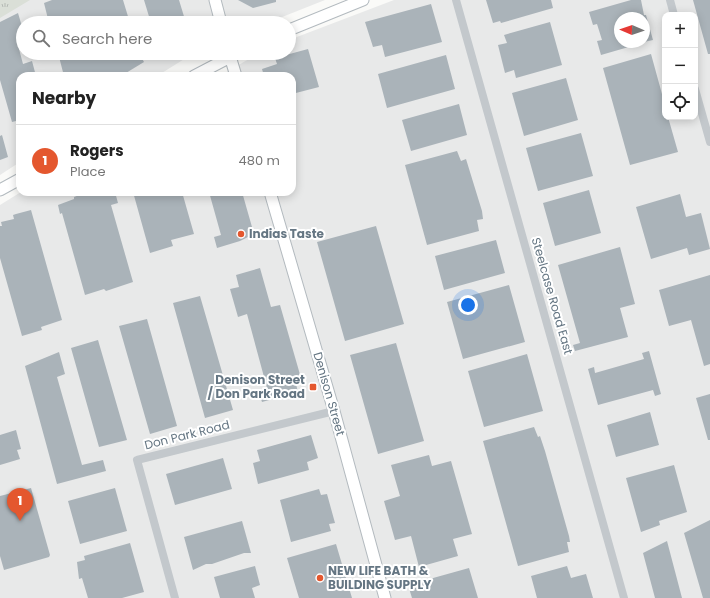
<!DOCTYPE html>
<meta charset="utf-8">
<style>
body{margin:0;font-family:Poppins,sans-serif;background:#f6f6f6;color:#222}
.controls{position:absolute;right:12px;top:12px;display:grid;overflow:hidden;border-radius:8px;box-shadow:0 2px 10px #0003}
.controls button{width:36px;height:36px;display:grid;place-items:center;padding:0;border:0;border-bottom:1px solid #e0e0e0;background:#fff;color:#222;font:20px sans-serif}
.compass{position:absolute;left:614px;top:12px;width:36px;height:36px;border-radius:50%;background:#fff;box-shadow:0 2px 10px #0003;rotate:272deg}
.you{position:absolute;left:468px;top:305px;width:14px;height:14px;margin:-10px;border:3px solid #fff;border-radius:50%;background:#1a73e8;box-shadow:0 0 0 6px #1a73e833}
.badge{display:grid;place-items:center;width:26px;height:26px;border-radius:50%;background:#e4572e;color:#fff;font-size:13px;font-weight:700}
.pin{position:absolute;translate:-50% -33px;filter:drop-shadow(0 1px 2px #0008)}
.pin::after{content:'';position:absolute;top:21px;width:14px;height:12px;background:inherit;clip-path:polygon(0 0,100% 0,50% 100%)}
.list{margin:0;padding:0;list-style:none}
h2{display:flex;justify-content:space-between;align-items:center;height:52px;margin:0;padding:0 16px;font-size:17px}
h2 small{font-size:13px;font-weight:400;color:#767676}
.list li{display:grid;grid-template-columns:26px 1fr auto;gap:12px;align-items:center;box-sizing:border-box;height:72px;padding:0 16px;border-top:1px solid #e0e0e0}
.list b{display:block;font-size:15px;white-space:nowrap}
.list p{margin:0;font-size:13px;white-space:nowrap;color:#767676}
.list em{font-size:13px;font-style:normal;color:#767676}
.icon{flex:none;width:22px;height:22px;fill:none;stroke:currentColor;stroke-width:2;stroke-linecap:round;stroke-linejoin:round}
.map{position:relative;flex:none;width:710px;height:598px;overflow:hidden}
.search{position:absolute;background:#fff;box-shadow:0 2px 10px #0003;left:16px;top:16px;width:280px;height:44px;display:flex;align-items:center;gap:10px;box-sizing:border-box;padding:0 14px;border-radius:22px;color:#767676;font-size:15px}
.panel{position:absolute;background:#fff;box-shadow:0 2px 10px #0003;left:16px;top:72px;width:280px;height:124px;border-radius:12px}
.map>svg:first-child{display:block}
</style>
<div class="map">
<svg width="710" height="598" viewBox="0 0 710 598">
<defs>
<pattern id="grass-tufts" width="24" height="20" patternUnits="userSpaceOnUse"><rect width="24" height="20" fill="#dadfd7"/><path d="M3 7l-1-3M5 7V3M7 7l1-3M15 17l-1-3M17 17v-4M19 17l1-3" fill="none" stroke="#b4b9b4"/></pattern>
</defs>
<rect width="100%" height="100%" fill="#fafaf8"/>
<!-- built -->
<path fill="#e8e9e9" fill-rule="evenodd" d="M0,0H325L267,23H23V53H194L157,76H20V162L0,175Z
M394,0H710V598H0V205L21,192H292V76H220L259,53H289V40ZM665,15H695V117H665ZM620,18H644V42H620Z"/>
<!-- grass -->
<path fill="url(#grass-tufts)" d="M0,0H30L0,18Z"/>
<!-- building -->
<path fill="#aab3b9" d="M52,0H123L130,23H49L44,3Z
M144,0H179L186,23H151Z
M238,0H276V2L253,8Z
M486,0H551L553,8L501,23L500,21L493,23Z
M631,0H641L644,15H646L653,40L644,42V18H620V42H639V44L601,55L597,41L602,40L597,24L593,25L589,12Z
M693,0H710V54H708Z
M431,4L442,42L385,57L382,45L373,47L365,22Z
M18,13L23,30V48L19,49L23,64L32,61L36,76H20V120L12,122L0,80V22Z
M550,22L562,65L516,78L514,70L505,73L498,45L507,43L504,35Z
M308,49L319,87L292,94V76H264L262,69L277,64L275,58Z
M58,53H139L144,62L121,76H64Z
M651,54L665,105V117H668L678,152L630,165L603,68Z
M446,55L455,89L387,108L378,74Z
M566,78L578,120L524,136L512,93Z
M459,104L467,135L411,151L402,120Z
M581,133L593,176L538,191L526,148Z
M2,135L8,157L0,160V136Z
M457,151L461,161L466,159L482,211L483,219L477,220L479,231L427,245L405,165Z
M589,190L601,233L555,246L543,203Z
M81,192H115L118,203L111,205L133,282L106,291L104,289L85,295L62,213L60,214L58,205L74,199V197L82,194Z
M133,192H182L194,234L171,240L173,246L150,253Z
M209,192H242L254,234L240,241L217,248L214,237L221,235Z
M680,194L686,217L701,213L710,249L689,255L687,248L651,259L636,207Z
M31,210L62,320L41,327L42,330L22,336L0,258V226H2L1,222L14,219L13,215L16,214Z
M376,226L404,324L345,341L317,242Z
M496,240L505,273L444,290L435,256Z
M620,247L635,304L620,308L628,337L575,351L573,345L580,343L558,265Z
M260,268L271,307L280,305L301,378L295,380L298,392L262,402L258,390L267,388L247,314L238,317L230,289L239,287L236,275Z
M710,275V364L704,366L691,320L669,326L659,290Z
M509,285L525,342L463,359L447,302Z
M200,296L233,410L205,418L173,303Z
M147,319L177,426L150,434L119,326Z
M98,340L127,440L99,447L71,348Z
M396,343L424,441L378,454L350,355Z
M649,351L661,394L655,396L653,390L598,405L588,369L594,367L595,373L644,359L642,353Z
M59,352L65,374L57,377L82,465L103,460L106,471L57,484L25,366Z
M527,354L543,411L484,427L468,371Z
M710,394V440H708L696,398Z
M650,412L659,445L616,457L607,425Z
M534,427L538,437L540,436L545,451L569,536L570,542H567L569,552L518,566L483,441Z
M16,430L21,449L17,450L20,459L0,465V435Z
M311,435L318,458L307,462L309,470L258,484L253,463L260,461L257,450Z
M429,455L432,466L451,461L472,534L453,539L458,556L419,567L411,536L395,540L384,501L400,496L391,465Z
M223,458L232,489L175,505L166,474Z
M674,465L687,512L659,521L660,525L641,532L626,478Z
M31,488L50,555L49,557L4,570L0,556V496Z
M115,488L127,531L80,544L68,501Z
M319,489L321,495L327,494L335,523L329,524L331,531L291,542L280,500Z
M710,520V598H703L684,533Z
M242,521L251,553H244L212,564H206L193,570L184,537Z
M667,541L682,598H655L643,553Z
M130,543L144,592L122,598H88L82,578L79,579L77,562L85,560L84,556Z
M336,544L352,598H299L287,558Z
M255,566L260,585L252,588L255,598H220L214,577Z
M567,566L571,578L586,574L593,598H537L531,576Z
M469,568L478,598H412L408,585Z"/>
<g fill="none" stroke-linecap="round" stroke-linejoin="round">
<!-- secondary casing -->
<g stroke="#b3babf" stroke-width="13">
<path id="secondary" d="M215,0L221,23
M289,30L363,0
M229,53L236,76
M194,76L238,53
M0,190L20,179
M270,192L334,411L385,598"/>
</g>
<!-- street -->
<path stroke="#c3c8cc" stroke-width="8" d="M456,0L624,598
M670,0L674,15
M695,89L710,142
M175,598L137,460L334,411"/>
<!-- secondary -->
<use href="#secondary" stroke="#fff" stroke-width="11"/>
</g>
<!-- markers -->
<g fill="#e4572e" stroke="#fff" stroke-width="1.5">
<circle cx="241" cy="234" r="4"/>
<rect x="309" y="383" width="8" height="8" rx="2"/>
<circle cx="320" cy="578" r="4"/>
</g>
<g text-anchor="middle" stroke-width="4" stroke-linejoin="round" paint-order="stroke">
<!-- poi labels -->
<g font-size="12" font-weight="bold" fill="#657683" stroke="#fff" text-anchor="start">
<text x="249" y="238">Indias Taste</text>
<text x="305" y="384" text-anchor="end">Denison Street<tspan x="305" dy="14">/ Don Park Road</tspan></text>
<text x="328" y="575">NEW LIFE BATH &amp;<tspan x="328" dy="14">BUILDING SUPPLY</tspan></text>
</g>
<!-- street labels -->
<g font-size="12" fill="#657683" stroke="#fff">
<text transform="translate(552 296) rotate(74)" y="4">Steelcase Road East</text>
<text transform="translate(329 394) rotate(74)" y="4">Denison Street</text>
<text transform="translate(187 435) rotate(-14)" y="4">Don Park Road</text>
</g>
</g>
</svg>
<div class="controls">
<button>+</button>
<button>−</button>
<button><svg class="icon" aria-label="locate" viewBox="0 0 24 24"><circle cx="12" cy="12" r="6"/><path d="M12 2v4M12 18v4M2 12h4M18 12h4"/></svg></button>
</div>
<svg class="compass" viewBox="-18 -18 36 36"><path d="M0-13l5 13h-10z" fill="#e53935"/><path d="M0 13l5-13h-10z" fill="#767676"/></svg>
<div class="you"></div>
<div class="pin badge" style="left:20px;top:521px">1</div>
<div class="search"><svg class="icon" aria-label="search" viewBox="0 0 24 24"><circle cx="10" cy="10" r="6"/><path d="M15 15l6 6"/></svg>Search here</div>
<section class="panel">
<h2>Nearby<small></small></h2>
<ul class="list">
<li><span class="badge">1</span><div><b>Rogers</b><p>Place</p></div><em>480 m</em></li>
</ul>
</section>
</div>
